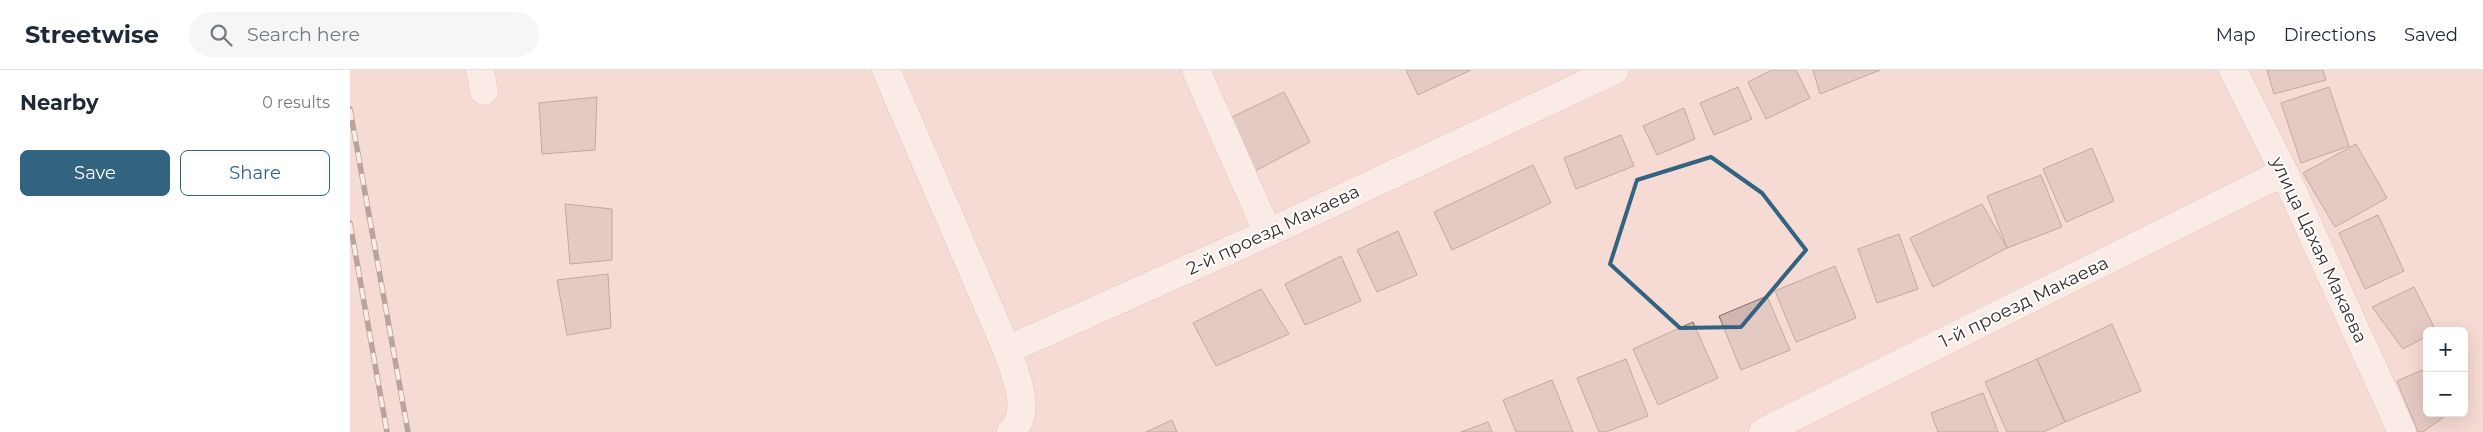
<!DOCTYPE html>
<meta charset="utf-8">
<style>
body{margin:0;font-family:Montserrat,sans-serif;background:#f6f6f7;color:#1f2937}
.controls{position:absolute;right:15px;bottom:15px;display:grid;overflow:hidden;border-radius:8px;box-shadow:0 5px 20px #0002}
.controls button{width:45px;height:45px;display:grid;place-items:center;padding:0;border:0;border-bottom:1px solid #e0e1e3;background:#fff;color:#1f2937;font:25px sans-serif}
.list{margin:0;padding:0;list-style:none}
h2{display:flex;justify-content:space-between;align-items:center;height:65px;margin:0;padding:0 20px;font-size:21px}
h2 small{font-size:16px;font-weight:400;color:#747a83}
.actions{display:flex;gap:10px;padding:15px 20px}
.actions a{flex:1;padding:11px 0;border:1px solid #326482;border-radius:8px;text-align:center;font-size:18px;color:#326482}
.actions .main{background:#326482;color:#fff}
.icon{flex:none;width:28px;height:28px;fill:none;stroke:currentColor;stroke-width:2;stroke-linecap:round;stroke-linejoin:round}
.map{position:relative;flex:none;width:2133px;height:362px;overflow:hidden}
header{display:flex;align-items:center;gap:30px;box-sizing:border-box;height:70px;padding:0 25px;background:#fff;border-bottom:1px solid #e0e1e3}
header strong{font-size:24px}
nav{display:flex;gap:28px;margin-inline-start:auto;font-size:18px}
.search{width:350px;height:45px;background:#f6f6f7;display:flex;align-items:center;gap:12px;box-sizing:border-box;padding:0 18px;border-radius:28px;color:#747a83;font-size:19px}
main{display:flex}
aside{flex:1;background:#fff}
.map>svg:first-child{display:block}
</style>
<header>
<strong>Streetwise</strong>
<div class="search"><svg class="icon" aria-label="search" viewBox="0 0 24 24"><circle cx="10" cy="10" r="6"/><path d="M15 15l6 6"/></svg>Search here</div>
<nav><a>Map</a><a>Directions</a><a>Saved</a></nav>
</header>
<main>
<aside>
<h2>Nearby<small>0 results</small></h2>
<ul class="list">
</ul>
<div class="actions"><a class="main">Save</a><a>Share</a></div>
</aside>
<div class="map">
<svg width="2133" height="362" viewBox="0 0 2133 362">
<rect width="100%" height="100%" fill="#f6dad4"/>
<!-- building -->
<path fill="#d1b5b0" stroke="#846b66" d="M1056,0H1121L1068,25Z
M1422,0H1446L1460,28L1416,49L1398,12Z
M1463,0H1530L1470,24Z
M1917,0H1973L1976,10L1924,24Z
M1388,17L1402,49L1364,65L1350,33Z
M1979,17L1999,76L1951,93L1931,33Z
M934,22L960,72L905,101L880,48Z
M247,27L245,80L192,84L189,33Z
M1334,38L1345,69L1307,85L1293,56Z
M1271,65L1284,96L1226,119L1214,88Z
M2006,74L2037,128L1985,157L1953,103Z
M1742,78L1764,131L1716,152L1693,99Z
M1183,95L1201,133L1102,180L1084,142Z
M1691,105L1712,157L1657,178L1637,126Z
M215,134L262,139V190L220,194Z
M1632,134L1657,178L1583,217L1560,168Z
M2028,145L2054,201L2015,219L1989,163Z
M1048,161L1067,205L1027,222L1007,180Z
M1549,164L1568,219L1527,233L1508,179Z
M991,186L1011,231L955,255L935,214Z
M1485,196L1506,248L1446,272L1425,221Z
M258,204L261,258L217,265L207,210Z
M2064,217L2086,261H2077V266L2053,279L2022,237Z
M911,219L939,264L866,296L843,253Z
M1417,226L1440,280L1391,300L1369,246Z
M1343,252L1368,308L1308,335L1283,279Z
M1762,254L1791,321L1715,352L1687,289Z
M1276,289L1298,346L1256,362H1249L1227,308Z
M1687,289L1715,352L1693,362H1657L1635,312Z
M2077,298V343H2099L2073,362H2068L2047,311Z
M1202,310L1223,362H1166L1153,330Z
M1633,323L1648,362H1588L1581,343Z
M822,350L827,362H796Z
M1138,352L1142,362H1111Z"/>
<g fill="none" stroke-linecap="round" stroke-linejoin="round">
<!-- minor casing -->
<g stroke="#c7aba6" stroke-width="29">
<path id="minor" d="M130,0L134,21
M536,0L657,280
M846,0L918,163
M1883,0L1934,102L2052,362
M661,362C683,341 665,304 657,280L918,163L1265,0
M1413,362L1934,102"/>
</g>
<!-- minor -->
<use href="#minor" stroke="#fff" stroke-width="28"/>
<!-- rail casing -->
<g stroke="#70615e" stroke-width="5.5">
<path id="rail" d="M0,39L58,362
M0,153L37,362"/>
</g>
<!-- rail -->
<use href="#rail" stroke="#fff" stroke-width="4" stroke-dasharray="11" stroke-linecap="butt"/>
</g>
<!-- marked area -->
<path d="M0 0H2133V362H0ZM1361,87L1412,123L1456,180L1391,257L1330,258L1260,194L1287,110Z" fill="#f6dad4" fill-opacity=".55" fill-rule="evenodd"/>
<path fill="none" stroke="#326482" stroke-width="4" stroke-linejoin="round" d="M1361,87L1412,123L1456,180L1391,257L1330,258L1260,194L1287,110Z"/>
<g text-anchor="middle" stroke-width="4" stroke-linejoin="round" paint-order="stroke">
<!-- street labels -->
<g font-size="18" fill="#352b29" stroke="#fff">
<text transform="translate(923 160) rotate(-25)" y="6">2-й проезд Макаева</text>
<text transform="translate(1969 180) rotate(65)" y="6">улица Цахая Макаева</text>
<text transform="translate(1674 232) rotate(-26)" y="6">1-й проезд Макаева</text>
</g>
</g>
</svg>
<div class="controls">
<button>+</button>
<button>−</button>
</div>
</div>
</main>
